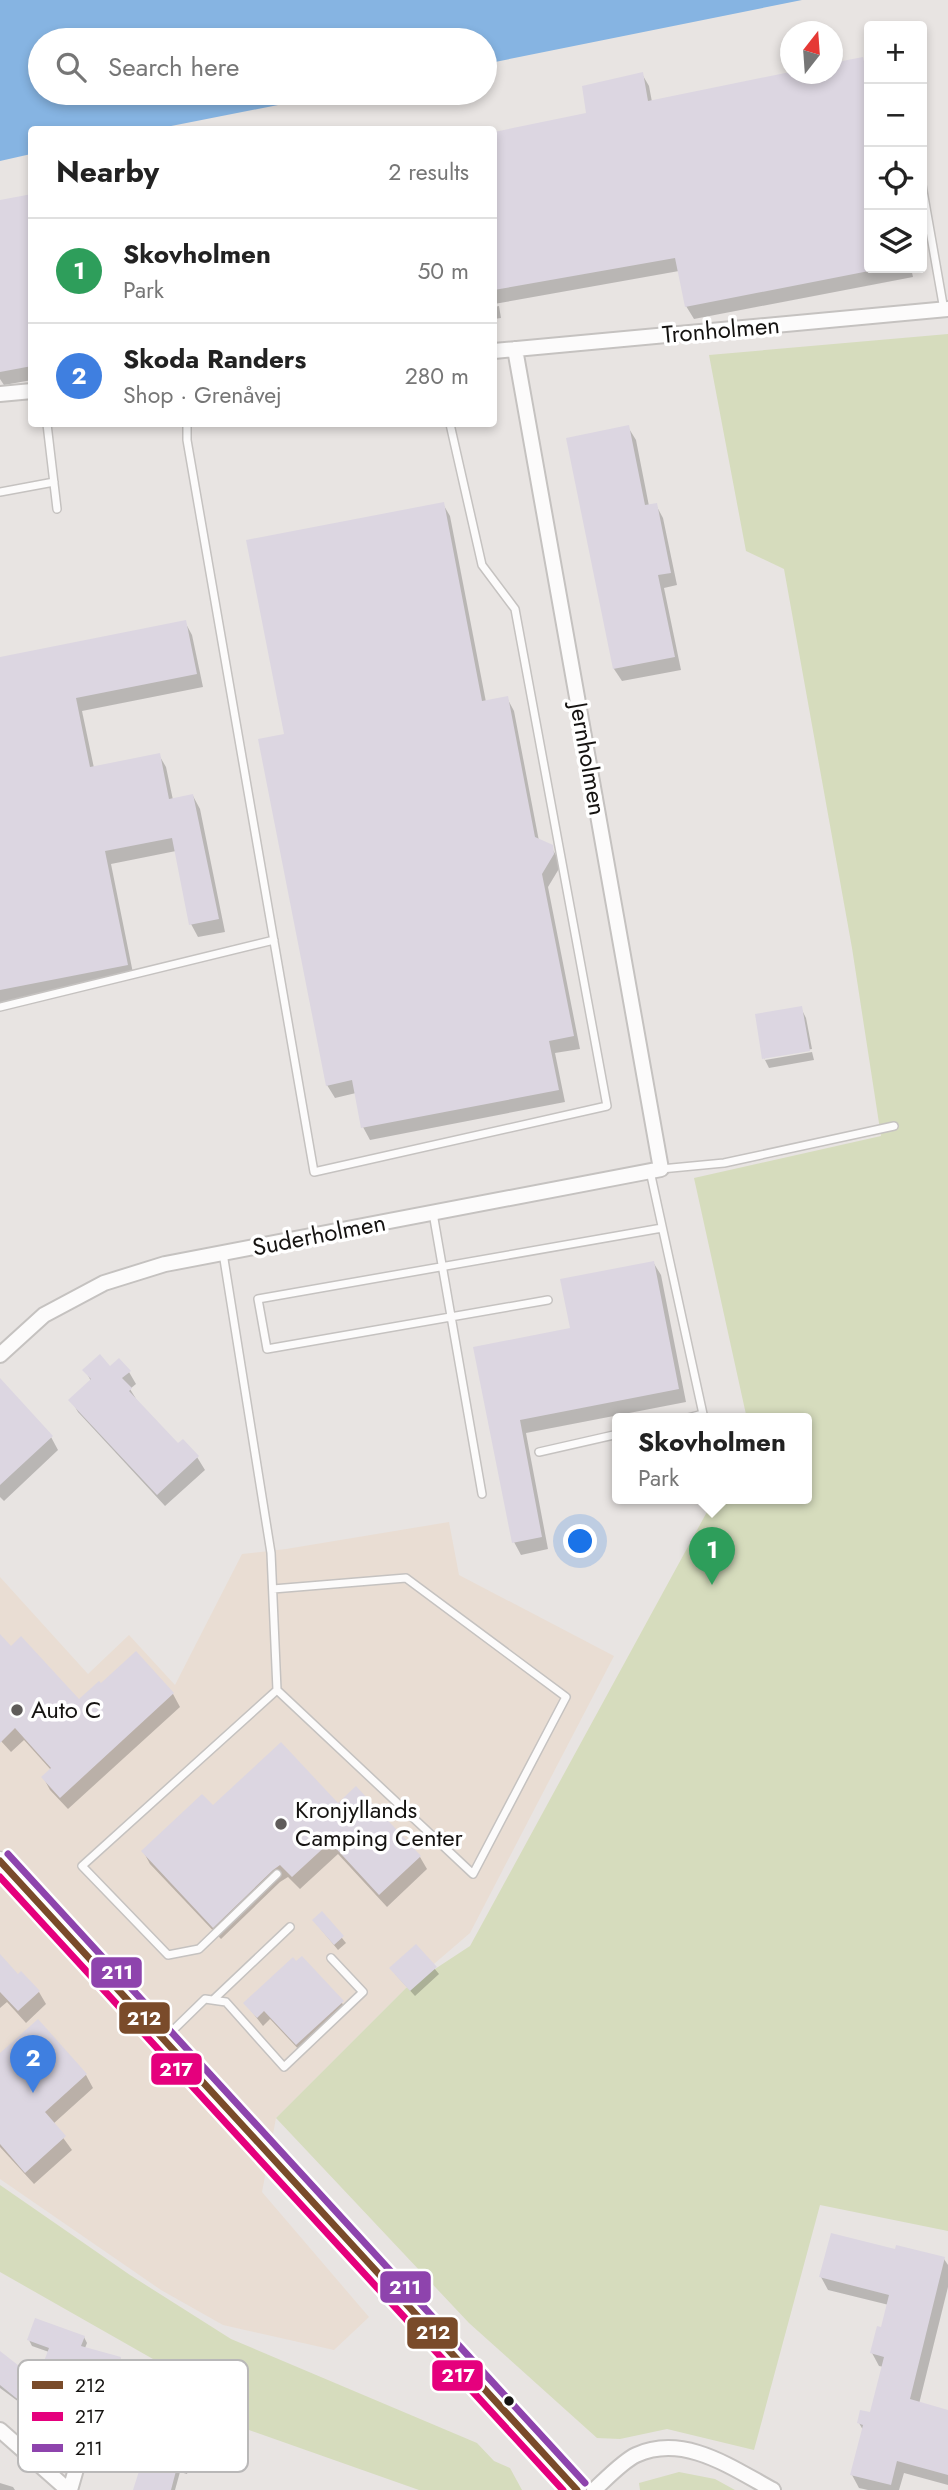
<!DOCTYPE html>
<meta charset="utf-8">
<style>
body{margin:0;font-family:Jost,sans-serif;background:#f6f6f6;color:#222}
.controls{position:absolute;right:21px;top:21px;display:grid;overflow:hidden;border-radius:7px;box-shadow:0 4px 10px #0003}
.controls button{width:63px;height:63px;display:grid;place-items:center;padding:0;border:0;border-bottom:2px solid #e0e0e0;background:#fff;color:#222;font:35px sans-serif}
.compass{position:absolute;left:780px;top:21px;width:63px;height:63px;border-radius:50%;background:#fff;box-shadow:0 4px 10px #0003;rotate:17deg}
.you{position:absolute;left:581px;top:1542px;width:24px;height:24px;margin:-18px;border:5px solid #fff;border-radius:50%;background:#1a73e8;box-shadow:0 0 0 10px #1a73e833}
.badge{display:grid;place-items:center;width:46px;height:46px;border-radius:50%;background:#111827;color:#fff;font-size:23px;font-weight:700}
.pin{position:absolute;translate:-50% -58px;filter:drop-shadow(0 2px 4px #0008)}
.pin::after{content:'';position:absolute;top:37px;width:24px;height:21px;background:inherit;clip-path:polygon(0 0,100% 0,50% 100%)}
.popup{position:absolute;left:612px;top:1413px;width:200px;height:91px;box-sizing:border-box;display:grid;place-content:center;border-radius:7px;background:#fff;filter:drop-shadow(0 2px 5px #0005);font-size:23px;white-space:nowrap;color:#767676}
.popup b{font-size:26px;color:#222}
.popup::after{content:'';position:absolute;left:50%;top:100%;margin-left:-14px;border:14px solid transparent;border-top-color:#fff}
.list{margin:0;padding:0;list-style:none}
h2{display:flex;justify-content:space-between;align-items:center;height:91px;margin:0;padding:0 28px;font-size:30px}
h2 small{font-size:23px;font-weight:400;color:#767676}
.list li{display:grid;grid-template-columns:46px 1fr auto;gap:21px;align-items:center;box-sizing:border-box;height:105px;padding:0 28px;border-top:2px solid #e0e0e0}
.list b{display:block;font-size:26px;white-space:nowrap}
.list p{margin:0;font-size:23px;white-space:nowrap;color:#767676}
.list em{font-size:23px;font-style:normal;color:#767676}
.icon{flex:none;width:38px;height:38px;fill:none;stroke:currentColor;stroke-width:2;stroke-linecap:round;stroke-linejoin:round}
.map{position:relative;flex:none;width:948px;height:2490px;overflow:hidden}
.search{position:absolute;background:#fff;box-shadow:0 4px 10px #0003;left:28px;top:28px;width:469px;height:77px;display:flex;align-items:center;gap:18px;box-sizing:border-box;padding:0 24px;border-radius:38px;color:#767676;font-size:26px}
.panel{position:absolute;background:#fff;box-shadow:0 4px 10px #0003;left:28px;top:126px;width:469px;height:301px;border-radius:7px}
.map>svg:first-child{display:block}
</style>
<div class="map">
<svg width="948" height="2490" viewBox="0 0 948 2490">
<rect width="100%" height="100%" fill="#e8e4e2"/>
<!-- commercial -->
<path fill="#e9ddd3" d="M449,1522L459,1575L614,1656L470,1933L406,1988L276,2118L262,2192L369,2317L334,2350L223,2325L161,2290L0,2179V1577L88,1674L129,1635L175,1685L242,1554L286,1549Z"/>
<!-- green -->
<path fill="#d6dcbd" d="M948,334V2231L820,2205L754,2450L667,2429L620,2439L597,2438L469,2323L276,2118L406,1988L470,1946L714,1499H806V1419H747L694,1178L881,1136L852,948L784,569L746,551L709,355Z
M0,2185L130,2275L231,2339L477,2443L494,2461L510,2468L522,2490H419L215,2418L218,2396L0,2272Z
M679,2472L715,2479L735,2490H640L639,2483Z"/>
<!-- water -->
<path fill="#86b4e2" d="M0,0H802L485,64V40H40V93H339L156,129L32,130L31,154L0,161Z"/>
<!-- shadow -->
<path fill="#0003" d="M862,59L869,71V268H911L913,277L694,319L686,306L679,271L494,304V133L588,114L642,74L649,86L652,102L791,74H832Z
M32,195V380L4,385L0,379V201Z
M499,306L501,318L494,319V307Z
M628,427L636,440L649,506L656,505L663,518L677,585L664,588L681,670L622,681L614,669Z
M443,504L450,516L486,702L507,698L514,711L539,841L551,847L559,860L560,867L548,887L580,1049L555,1053L565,1102L370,1140L363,1127L356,1093L335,1098L327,1085L286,735Z
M185,622L192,635L203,687L82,711L94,768L159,755L166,767L173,800L193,796L200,809L225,932L198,937L191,924L176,851L111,864L134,978L0,1004V658Z
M801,1008L806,1018L812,1049L765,1057V1060L757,1016Z
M812,1052L814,1060L769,1068L765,1060Z
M653,1262L661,1275L686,1402L526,1433L548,1549L521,1555L514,1542L476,1348L572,1329Z
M110,1368L129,1372L136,1384L130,1389L138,1402L178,1446L197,1457L205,1470L165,1506L78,1412L71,1400L91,1381L85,1370Z
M0,1394L51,1437L58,1450L4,1501L0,1497Z
M0,1637L11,1648L79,1701L101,1686L173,1694L180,1707L68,1809L50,1790L43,1777L51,1770L24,1740L11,1752L0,1740Z
M338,1806L420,1857L427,1869L387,1907L338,1854L300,1889L288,1877L280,1882L221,1939L150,1864L143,1851L213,1807Z
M322,1913L346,1943L338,1950L314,1921Z
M416,1946L439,1974L415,1996L395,1974Z
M0,1957L18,1977L39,1992L46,2004L26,2023L7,2002L0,2008Z
M245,2003H342L347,2011L302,2053L270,2019L263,2026Z
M0,2056L86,2075L93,2088L53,2124L72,2150L34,2184L0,2147Z
M897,2251L944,2259L948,2265V2287L919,2404L948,2412V2485L904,2473L899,2490H868L859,2488L852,2475L863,2430L859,2423L872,2414L884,2367L879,2366L872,2353L883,2329L889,2305L828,2290L821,2277Z
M84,2337L87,2343L85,2348L120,2358L123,2364L119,2376L106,2372L104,2378L74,2369L61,2403L64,2407L48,2426L45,2423L39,2430L26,2419L22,2413L27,2408L0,2388V2353L38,2383L49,2352L32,2346L29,2340Z
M176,2391L179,2397L169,2432L207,2443L211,2448L207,2460L192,2456L187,2474L180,2472L175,2490H135L141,2469L137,2468L134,2462L149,2411L129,2405L125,2400Z
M0,2483L13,2487L15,2490H0Z"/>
<!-- building -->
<path fill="#dcd6e1" d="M863,57L869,86V271L685,307L675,258L494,290V132L586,113L582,86L643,72L648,101L790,72L832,74V63Z
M32,194V366L0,372V200Z
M629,425L645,505L657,503L671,573L658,575L675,657L613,669L566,438Z
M444,502L482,701L508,696L535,837L553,845L554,854L542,874L574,1036L549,1041L559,1090L361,1128L352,1080L326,1086L258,739L284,734L246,540Z
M186,620L197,674L76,698L90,767L160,753L169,799L193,794L219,919L189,925L172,838L105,851L128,965L0,990V657Z
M802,1006L810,1051L762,1059L755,1014Z
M654,1261L679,1389L520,1420L542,1537L512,1543L473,1347L570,1328L560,1279Z
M100,1354L110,1366L119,1358L131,1371L122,1378L132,1388L129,1391L178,1443L183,1439L199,1456L157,1495L68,1400L91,1379L82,1370Z
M0,1378L53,1436L0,1485Z
M0,1634L11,1646L21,1636L79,1699L99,1681L101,1683L136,1651L174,1693L60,1798L41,1777L51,1768L15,1728L0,1743Z
M281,1742L338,1803L356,1786L421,1856L379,1895L330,1842L292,1877L280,1865L273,1870L213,1928L141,1851L202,1794L213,1805Z
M322,1911L344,1936L334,1945L312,1920Z
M416,1944L437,1967L410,1991L389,1968Z
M0,1954L18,1974L21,1971L40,1991L18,2011L0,1992Z
M302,1956L344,2001L296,2045L264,2011L257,2018L243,2003L293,1957L296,1961Z
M38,2019L87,2074L45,2112L66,2136L25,2173L0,2144V2053Z
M831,2233L895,2249L896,2245L945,2257L910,2399L948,2410V2475L897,2461L891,2485L850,2475L863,2425L857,2423L860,2410L870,2412L884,2357L870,2353L877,2326L881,2327L889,2295L819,2277Z
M35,2318L85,2336L81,2346L121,2357L116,2371L103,2367L101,2373L71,2364L59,2398L62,2400L45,2421L41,2418L35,2425L20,2413L26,2406L0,2385V2351L37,2380L49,2348L27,2340Z
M130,2376L177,2390L166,2430L208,2441L205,2455L189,2451L184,2469L177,2467L171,2490H133L141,2465L132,2462L148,2407L123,2400Z"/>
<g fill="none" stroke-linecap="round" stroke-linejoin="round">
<!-- service casing -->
<g stroke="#c5c2c0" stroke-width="10">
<path id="service" d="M922,185L944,310
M47,424L57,509
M187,424V440L314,1172L607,1106L515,609L482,565L450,424
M0,492L54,482
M0,1007L274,940
M661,1169L724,1163L894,1126
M650,1171L703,1414L684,1419
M433,1213L482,1494
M223,1253L271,1553L277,1690L473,1874L566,1697L406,1578L273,1589
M548,1300L267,1349L258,1299L662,1228
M539,1452L618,1434
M277,1690L82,1866L168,1955L199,1949L277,1874
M213,2000L290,1927
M164,2039L205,1999L226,2002L284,2067L363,1992L331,1958"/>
</g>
<!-- minor casing -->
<g stroke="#c5c2c0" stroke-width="18">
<path id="minor" d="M494,351L948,309
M0,394L32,391
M0,1355L44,1315L104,1283L165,1264L661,1169L515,349
M0,2430L68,2490
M70,2490L97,2396
M594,2490C605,2480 623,2461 636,2455C684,2433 732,2468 773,2490"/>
</g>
<!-- tertiary casing -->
<g stroke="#c5c2c0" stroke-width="21">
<path id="tertiary" d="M0,1861L577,2490"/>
</g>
<!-- service -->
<use href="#service" stroke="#fcfbfb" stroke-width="7"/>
<!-- minor -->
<use href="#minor" stroke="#fcfbfb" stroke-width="14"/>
<!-- tertiary -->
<use href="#tertiary" stroke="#fcfbfb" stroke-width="18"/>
<!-- bus-1 casing -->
<g stroke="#fff" stroke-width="12">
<path id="bus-1" d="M0,1861L577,2490"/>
</g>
<!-- bus-2 casing -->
<g stroke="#fff" stroke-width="12">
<path id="bus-2" d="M0,1877L563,2490"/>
</g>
<!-- bus-3 casing -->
<g stroke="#fff" stroke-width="12">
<path id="bus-3" d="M8,1854L585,2483"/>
</g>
<!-- bus-1 -->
<use href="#bus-1" stroke="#7a4b2a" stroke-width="7"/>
<!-- bus-2 -->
<use href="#bus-2" stroke="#e5007d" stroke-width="7"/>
<!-- bus-3 -->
<use href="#bus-3" stroke="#8e44ad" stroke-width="7"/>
</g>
<!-- markers -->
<g fill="#5f5c5a" stroke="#fff" stroke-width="2.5">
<circle cx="17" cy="1710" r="7"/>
<circle cx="281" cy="1824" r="7"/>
</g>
<circle fill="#151311" stroke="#fff" stroke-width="2.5" cx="509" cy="2401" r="6"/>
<g text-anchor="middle" stroke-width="7" stroke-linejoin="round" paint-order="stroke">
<!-- street labels -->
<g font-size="24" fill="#151311" stroke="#fff">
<text transform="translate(721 330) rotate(-5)" y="8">Tronholmen</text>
<text transform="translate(588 759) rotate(80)" y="8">Jernholmen</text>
<text transform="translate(319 1235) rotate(-11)" y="8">Suderholmen</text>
</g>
<!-- poi labels -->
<g font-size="24" fill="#151311" stroke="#fff" text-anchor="start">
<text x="31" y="1718">Auto C</text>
<text x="295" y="1818">Kronjyllands<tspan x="295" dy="28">Camping Center</tspan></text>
</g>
</g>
<!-- legend -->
<rect x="18" y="2360" width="230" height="112" rx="10" fill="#fff" stroke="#b9b8b8" stroke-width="2"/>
<rect x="32" y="2381" width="31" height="8" fill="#7a4b2a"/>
<rect x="32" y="2412" width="31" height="9" fill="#e5007d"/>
<rect x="32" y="2444" width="31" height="8" fill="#8e44ad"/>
<g font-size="19" fill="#151311">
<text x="75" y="2392">212</text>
<text x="75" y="2423">217</text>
<text x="75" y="2455">211</text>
</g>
<g stroke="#fff" stroke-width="2.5">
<rect x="90" y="1956" width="53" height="33" rx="7" fill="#8e44ad"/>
<rect x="118" y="2001" width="53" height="34" rx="7" fill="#7a4b2a"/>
<rect x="150" y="2052" width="53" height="34" rx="7" fill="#e5007d"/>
<rect x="379" y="2270" width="53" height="34" rx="7" fill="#8e44ad"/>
<rect x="406" y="2316" width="53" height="34" rx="7" fill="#7a4b2a"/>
<rect x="431" y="2359" width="53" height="33" rx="7" fill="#e5007d"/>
</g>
<g font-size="19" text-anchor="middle" font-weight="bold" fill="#fff">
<text x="117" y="1979">211</text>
<text x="144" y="2025">212</text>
<text x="176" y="2076">217</text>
<text x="405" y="2294">211</text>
<text x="433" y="2339">212</text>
<text x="458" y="2382">217</text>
</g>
</svg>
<div class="controls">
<button>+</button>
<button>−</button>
<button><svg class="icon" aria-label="locate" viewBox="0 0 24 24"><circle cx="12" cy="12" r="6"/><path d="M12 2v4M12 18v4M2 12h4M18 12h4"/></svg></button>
<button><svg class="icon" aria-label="layers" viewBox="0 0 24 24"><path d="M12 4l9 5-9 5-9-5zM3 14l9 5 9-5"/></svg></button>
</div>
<svg class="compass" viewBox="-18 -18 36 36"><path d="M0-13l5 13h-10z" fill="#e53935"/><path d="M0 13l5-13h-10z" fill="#767676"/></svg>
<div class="you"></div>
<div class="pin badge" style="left:712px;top:1585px;background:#2e9e5b">1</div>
<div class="popup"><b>Skovholmen</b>Park</div>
<div class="pin badge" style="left:33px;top:2093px;background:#3f7fe0">2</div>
<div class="search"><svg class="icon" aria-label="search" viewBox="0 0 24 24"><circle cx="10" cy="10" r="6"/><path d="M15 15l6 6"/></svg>Search here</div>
<section class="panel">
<h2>Nearby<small>2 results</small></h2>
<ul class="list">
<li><span class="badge" style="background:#2e9e5b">1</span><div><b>Skovholmen</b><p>Park</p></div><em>50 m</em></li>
<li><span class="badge" style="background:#3f7fe0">2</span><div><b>Skoda Randers</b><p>Shop · Grenåvej</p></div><em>280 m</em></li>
</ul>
</section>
</div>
